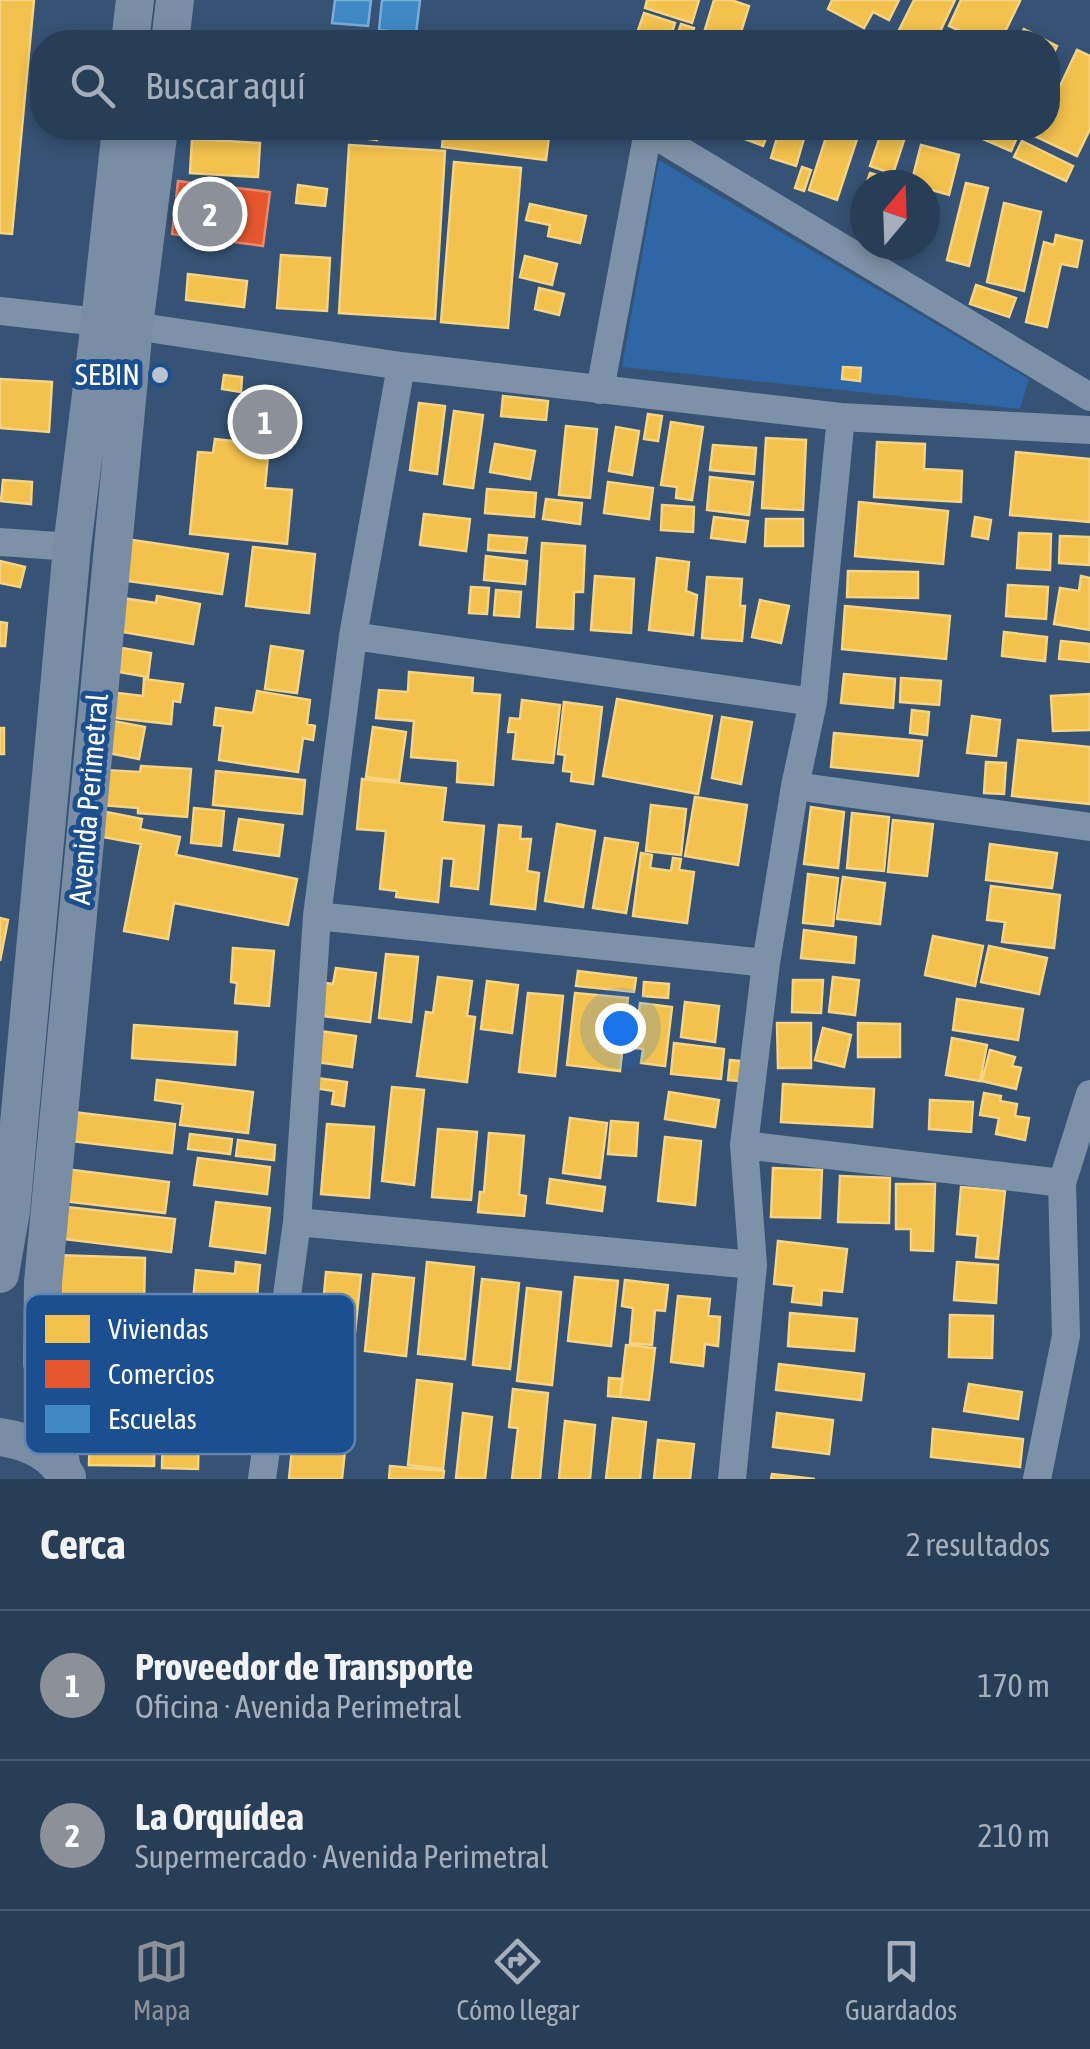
<!DOCTYPE html>
<html lang="es">
<meta charset="utf-8">
<style>
body{margin:0;font-family:"Asap Condensed",sans-serif;background:#30455d;color:#f1f3f6}
.compass{position:absolute;left:850px;top:170px;width:90px;height:90px;border-radius:50%;background:#283e57;box-shadow:0 5px 15px #0003;rotate:19deg}
.you{position:absolute;left:620px;top:1028px;width:35px;height:35px;margin:-25px;border:8px solid #fff;border-radius:50%;background:#1a73e8;box-shadow:0 0 0 15px #1a73e833}
.badge{display:grid;place-items:center;width:65px;height:65px;border-radius:50%;background:#8c9099;color:#fff;font-size:32px;font-weight:700}
.pin{position:absolute;translate:-50% -50%;border:5px solid #fff;box-shadow:0 2px 10px #0006}
.list{margin:0;padding:0;list-style:none}
h2{display:flex;justify-content:space-between;align-items:center;height:130px;margin:0;padding:0 40px;font-size:42px}
h2 small{font-size:32px;font-weight:400;color:#a5aeba}
.list li{display:grid;grid-template-columns:65px 1fr auto;gap:30px;align-items:center;box-sizing:border-box;height:150px;padding:0 40px;border-top:2px solid #44576d}
.list b{display:block;font-size:38px;white-space:nowrap}
.list p{margin:0;font-size:32px;white-space:nowrap;color:#a5aeba}
.list em{font-size:32px;font-style:normal;color:#a5aeba}
.icon{flex:none;width:55px;height:55px;fill:none;stroke:currentColor;stroke-width:2;stroke-linecap:round;stroke-linejoin:round}
.map{position:relative;flex:none;width:1090px;height:1479px;overflow:hidden}
.search{position:absolute;background:#283e57;box-shadow:0 5px 15px #0003;left:30px;right:30px;top:30px;height:110px;display:flex;align-items:center;gap:25px;box-sizing:border-box;padding:0 35px;border-radius:40px;color:#a5aeba;font-size:38px}
.sheet{height:430px;background:#283e57}
nav{display:flex;justify-content:space-around;align-items:center;box-sizing:border-box;height:140px;border-top:2px solid #44576d;background:#283e57;font-size:28px;color:#a5aeba}
nav a{display:grid;justify-items:center;gap:5px}
nav .on{color:#8c9099}
.map>svg:first-child{display:block}
</style>
<div class="map">
<svg width="1090" height="1479" viewBox="0 0 1090 1479">
<rect width="100%" height="100%" fill="#365274"/>
<!-- green -->
<path fill="#2f66a5" d="M659,160L1029,379L1020,409L622,367Z"/>
<!-- homes -->
<path fill="#f2c14e" stroke="#f6d483" stroke-width="2.5" d="M0,0H34L12,234L0,233Z
M647,0H699L692,23L645,8Z
M714,0H731L749,6L738,42H723L703,36Z
M832,0H899L889,20L873,12L864,28L828,9Z
M914,0H955L935,42H893Z
M961,0H1018L1020,1L1000,42H983L949,26Z
M644,13L675,23L669,42H634Z
M681,24L694,28L691,38L705,42H675Z
M1024,29L1057,46L1048,65V42H1017Z
M1077,50L1090,56V129L1077,156L1026,132L1027,128H1048V84L1049,81L1060,86Z
M286,128H379L377,140Z
M444,128H550L546,160L442,147Z
M729,128H770L763,146L727,132Z
M780,128H807L796,166L771,158Z
M829,128H852L860,130L837,200L809,190Z
M883,128H908L893,174L870,166Z
M971,128H1007L1019,133L1011,151L969,133Z
M192,139L260,143L258,177L190,173Z
M1022,141L1073,166L1066,181L1014,157Z
M349,145L445,151L435,319L339,313Z
M921,145L959,155L949,195L925,188V185L911,184Z
M454,162L521,168L508,328L441,322Z
M802,167L811,170L804,191L795,188Z
M870,173L907,184V185H866Z
M966,183L988,188L969,266L947,260Z
M298,185L327,189L325,206L296,203Z
M865,190V222L857,220Z
M1004,203L1041,212L1024,291L987,282Z
M530,204L586,216L580,243L548,236L550,225L526,220Z
M1056,235L1082,241L1077,267L1061,264L1047,327L1026,322L1044,242L1054,245Z
M281,255L330,258L327,311L277,308Z
M525,256L557,264L552,285L520,277Z
M188,274L247,281L244,307L186,300Z
M976,285L1016,298L1009,317L970,304Z
M539,288L564,294L559,315L535,309Z
M843,367L861,368L860,381L842,379Z
M224,375L242,377L241,392L222,389Z
M0,379L52,382L49,432L0,428Z
M503,396L548,401L546,420L501,416Z
M419,403L445,406L437,474L410,470Z
M454,411L483,415L473,488L444,484Z
M648,414L662,416L658,441L644,439Z
M671,422L703,427L692,500L676,498L677,487L661,485Z
M566,426L597,429L590,498L559,495Z
M616,427L639,431L632,475L609,471Z
M766,438L806,440L803,510L762,508Z
M215,439L269,445L265,488L292,490L287,544L190,534L198,452L213,453Z
M877,442L925,444L924,469L962,471L961,502L874,497Z
M495,444L535,451L530,479L490,472Z
M713,445L756,448L754,474L710,470Z
M1016,452L1090,459V522L1010,515Z
M710,477L753,482L749,515L707,510Z
M3,480L32,482L31,504L1,501Z
M608,482L653,488L649,519L604,513Z
M487,489L536,493L534,517L485,513Z
M546,499L582,503L580,524L543,519Z
M859,502L948,511L943,564L855,556Z
M662,505L694,507L693,532L661,530Z
M424,514L470,519L466,551L420,545Z
M714,517L748,521L745,542L711,538Z
M975,517L991,520L988,539L972,536Z
M766,519H803V546H765Z
M1019,533L1051,534L1050,570L1017,568Z
M489,535L527,538L525,553L488,550Z
M1060,536L1090,537L1089,565L1059,563Z
M119,538L228,554L222,594L113,579Z
M542,543L585,546L583,592H574L573,629L537,627Z
M253,547L315,554L309,613L246,606Z
M486,556L527,561L525,584L484,580Z
M657,558L689,562L686,591L697,595L693,635L649,630Z
M0,561L25,567L20,587L0,583Z
M848,571L918,572V598L847,597Z
M595,576L634,579L631,633L591,630Z
M1081,576L1090,578V630L1054,624L1060,588L1079,591Z
M707,577L742,579L740,606H745L742,641L702,638Z
M1008,585L1048,587L1046,619L1006,616Z
M471,587L489,588L487,614L469,613Z
M496,590L521,592L519,617L494,615Z
M157,596L200,604L193,644L117,631L122,598L156,603Z
M760,600L789,606L781,643L752,637Z
M845,606L950,616L946,659L842,649Z
M0,622L7,623L5,646H0Z
M1004,632L1047,637L1045,661L1002,656Z
M1061,641L1090,644V662L1059,659Z
M271,646L303,651L297,693L265,689Z
M122,648L151,653L148,677L119,672Z
M409,672L473,678L472,693L500,695L493,785L457,782L458,761L411,757L414,721L376,718L379,690L408,692Z
M844,674L895,679L893,708L841,703Z
M901,678L941,681L939,705L900,702Z
M144,679L183,684L180,702L173,701L171,724L114,718L117,693L143,696Z
M257,691L310,700L307,724L315,726L313,740L303,738L298,772L219,760L223,726L214,725L216,708L253,713Z
M1090,694V730L1053,731L1051,696Z
M617,699L712,716L698,794L603,776Z
M522,700L560,705L553,763L513,759L516,732H508L510,718L520,719Z
M564,702L602,707L593,784L571,781L572,772L563,771L565,755L558,754Z
M912,710L929,712L927,735L910,733Z
M972,716L1000,720L996,756L967,753Z
M722,717L752,722L741,784L712,778Z
M108,720L145,727L139,759L103,752Z
M373,727L406,732L399,781L366,777Z
M0,728H4V754H0Z
M834,733L922,741L918,776L831,767Z
M1018,740L1090,747V804L1012,796Z
M986,762L1006,763L1004,794L984,793Z
M141,766L191,769L187,817L138,813V808L102,805L105,770L140,772Z
M216,771L305,780L302,814L213,805Z
M362,779L446,788L442,822L484,826L478,889L451,886L454,859L442,858L438,902L396,897L397,891L380,889L386,831L357,829Z
M695,797L747,805L738,865L685,856Z
M651,805L686,809L681,855L646,851Z
M811,807L844,812L838,868L804,864Z
M194,808L224,811L221,846L191,843Z
M91,809L142,819L140,829L180,837L176,855L297,879L288,925L174,903L168,939L124,931L141,844L87,834Z
M852,813L889,817L884,871L847,868Z
M239,819L283,825L279,856L234,850Z
M893,820L933,824L927,876L888,872Z
M557,824L595,831L583,907L545,901Z
M499,825L521,827L520,839H531L527,871L539,873L535,909L491,904Z
M605,838L638,843L626,913L593,908Z
M990,844L1057,853L1052,888L986,880Z
M641,853L652,855L650,868L671,871L673,858L681,859L679,870L694,872L687,923L633,916Z
M808,874L838,878L833,926L803,923Z
M843,877L885,883L880,924L837,919Z
M991,886L1060,895L1054,948L1002,942L1005,922L987,920Z
M0,918L8,920L0,961Z
M804,930L856,937L854,963L801,958Z
M933,936L983,946L975,986L925,975Z
M989,946L1047,958L1039,994L981,982Z
M233,948L274,951L269,1006L235,1003L237,983L231,982Z
M386,954L418,957L411,1022L379,1018Z
M336,968L376,973L370,1022L314,1015L318,982L333,984Z
M578,971L636,978L634,992L576,986Z
M438,977L472,981L467,1016L475,1017L467,1082L417,1076L426,1012L433,1013Z
M833,977L859,980L855,1015L829,1012Z
M793,980H823L821,1013L792,1012Z
M487,981L518,985L512,1033L481,1029Z
M644,982L669,984L668,998L643,996Z
M528,993L563,996L555,1076L519,1072Z
M575,993L628,998L620,1071L567,1065Z
M957,999L1023,1009L1018,1040L953,1030Z
M685,1002L719,1006L715,1042L681,1037Z
M640,1003L672,1007L665,1066L641,1063L643,1049L635,1048Z
M777,1023H811V1068H778Z
M858,1023L900,1024V1057H858Z
M134,1025L237,1032L235,1065L132,1058Z
M823,1028L851,1035L844,1067L815,1060Z
M320,1031L356,1036L352,1067L316,1062Z
M952,1038L987,1045L980,1081L946,1075Z
M674,1043L724,1049L721,1079L671,1074Z
M990,1050L1015,1057L1012,1066L1021,1068L1016,1089L982,1081Z
M730,1060L741,1061L739,1081L728,1080Z
M309,1077L347,1082L344,1106L332,1104L334,1091L307,1087Z
M157,1080L253,1092L248,1133L180,1125L183,1104L155,1100Z
M783,1084L874,1089L872,1127L781,1122Z
M392,1087L424,1090L414,1185L382,1181Z
M669,1092L719,1100L715,1127L665,1119Z
M984,1093L1001,1096L1000,1101L1017,1104L1015,1116L1029,1118L1025,1140L996,1134L999,1118L980,1115Z
M930,1100L973,1102L971,1132L929,1129Z
M73,1112L175,1124L172,1153L70,1141Z
M570,1118L607,1123L600,1178L563,1173Z
M611,1121L638,1123L636,1156L608,1154Z
M327,1124L374,1127L369,1198L321,1194Z
M438,1129L477,1132L471,1200L432,1197Z
M489,1133L524,1136L519,1195L526,1196L524,1216L478,1212L480,1192H484Z
M190,1134L232,1139L230,1154L188,1149Z
M665,1137L701,1141L695,1205L658,1201Z
M238,1140L275,1145L274,1160L236,1156Z
M198,1158L270,1167L267,1194L194,1185Z
M773,1168L822,1170L820,1218L771,1217Z
M65,1169L169,1182L165,1213L62,1201Z
M840,1176L890,1178L889,1223L838,1222Z
M550,1179L605,1187L602,1211L547,1203Z
M896,1184H935L933,1251L911,1250V1229H896Z
M961,1187L1005,1191L998,1259L976,1257L978,1236L957,1234Z
M216,1202L270,1208L265,1253L210,1246Z
M58,1206L175,1219L171,1252L55,1238Z
M778,1241L847,1249L842,1292L822,1290L821,1305L792,1302L794,1286L774,1284Z
M56,1255L145,1258L144,1304L55,1301Z
M236,1262L260,1265L256,1307L193,1301L196,1270L235,1274Z
M427,1262L474,1267L465,1359L418,1354Z
M957,1262L998,1265L996,1303L954,1300Z
M326,1272L361,1275L355,1332L321,1328Z
M373,1274L414,1278L406,1356L365,1351Z
M575,1277L618,1281L611,1346L568,1341Z
M482,1279L519,1283L510,1369L473,1365Z
M625,1280L668,1285L665,1311L655,1310L652,1345L630,1343L633,1308L622,1306Z
M527,1288L561,1292L552,1385L517,1381Z
M678,1296L710,1299L708,1316L720,1317L718,1346L705,1344L703,1366L671,1362Z
M790,1313L857,1319L854,1351L788,1346Z
M950,1315L993,1316L992,1358L949,1357Z
M626,1345L655,1348L649,1400L620,1397Z
M779,1364L864,1374L861,1400L776,1390Z
M609,1378L623,1379L620,1397L608,1396Z
M417,1380L452,1384L443,1469L408,1465Z
M969,1384L1022,1392L1018,1419L964,1411Z
M298,1387L351,1393L342,1479H289Z
M513,1389L548,1393L540,1479H512L518,1428L509,1427Z
M463,1413L492,1417L485,1479L456,1478Z
M777,1413L833,1420L829,1454L773,1447Z
M121,1416L155,1417L154,1466L89,1465L90,1422L121,1423Z
M613,1418L646,1422L640,1479H606Z
M565,1421L595,1425L590,1479H559Z
M163,1424L199,1425L198,1469L162,1468Z
M933,1429L1023,1439L1020,1467L931,1457Z
M658,1440L694,1444L690,1479H654Z
M390,1466L444,1471L443,1479H389Z
M772,1474L815,1479H771Z"/>
<!-- shops -->
<path fill="#e4572e" stroke="#ec896d" stroke-width="2.5" d="M178,181L270,192L263,246L172,234Z"/>
<!-- schools -->
<path fill="#3f88c5" stroke="#79acd6" stroke-width="2.5" d="M335,0H371L368,26L332,23Z
M382,0H420L416,34L379,30Z"/>
<g fill="none" stroke-linecap="round" stroke-linejoin="round">
<!-- street -->
<path stroke="#7d92a8" stroke-width="28" d="M0,311L134,326L401,366L841,417L1090,430
M600,390L648,131L1090,397
M0,542L72,547
M353,636L813,702
M795,786L1090,827
M317,916L766,963
M744,1145L1062,1183
M297,1222L753,1265
M262,1479L297,1222L317,916L353,636L401,366
M732,1479L753,1265L744,1145L766,963L795,786L813,702L841,417
M1037,1479L1066,1336L1062,1183L1090,1094"/>
<!-- secondary -->
<path stroke="#798da4" stroke-width="38" d="M130,42L135,0
M170,42L175,0
M0,1274L11,1211L72,547L100,322L121,128
M0,1437C28,1441 52,1451 67,1477
M62,1469L42,1363L43,1282L134,326L159,128"/>
</g>
<!-- markers -->
<circle fill="#b9c2ce" stroke="#1b4f8f" stroke-width="4" cx="160" cy="375" r="10"/>
<g text-anchor="middle" stroke-width="10" stroke-linejoin="round" paint-order="stroke">
<!-- poi labels -->
<g font-size="30" fill="#fff" stroke="#1b4f8f" text-anchor="end">
<text x="140" y="385">SEBIN</text>
</g>
<!-- street labels -->
<g font-size="30" fill="#fff" stroke="#1b4f8f">
<text transform="translate(89 799) rotate(-85)" y="10">Avenida Perimetral</text>
</g>
</g>
<!-- legend -->
<rect x="25" y="1294" width="330" height="160" rx="15" fill="#1b4f8f" stroke="#5f84b1" stroke-width="2.5"/>
<rect x="45" y="1315" width="45" height="28" fill="#f2c14e"/>
<rect x="45" y="1360" width="45" height="28" fill="#e4572e"/>
<rect x="45" y="1405" width="45" height="28" fill="#3f88c5"/>
<g font-size="28" fill="#fff">
<text x="108" y="1339">Viviendas</text>
<text x="108" y="1384">Comercios</text>
<text x="108" y="1429">Escuelas</text>
</g>
</svg>
<svg class="compass" viewBox="-18 -18 36 36"><path d="M0-13l5 13h-10z" fill="#e53935"/><path d="M0 13l5-13h-10z" fill="#a5aeba"/></svg>
<div class="you"></div>
<div class="pin badge" style="left:265px;top:422px">1</div>
<div class="pin badge" style="left:210px;top:214px">2</div>
<div class="search"><svg class="icon" aria-label="search" viewBox="0 0 24 24"><circle cx="10" cy="10" r="6"/><path d="M15 15l6 6"/></svg>Buscar aquí</div>
</div>
<section class="sheet">
<h2>Cerca<small>2 resultados</small></h2>
<ul class="list">
<li><span class="badge">1</span><div><b>Proveedor de Transporte</b><p>Oficina · Avenida Perimetral</p></div><em>170 m</em></li>
<li><span class="badge">2</span><div><b>La Orquídea</b><p>Supermercado · Avenida Perimetral</p></div><em>210 m</em></li>
</ul>
</section>
<nav>
<a class="on"><svg class="icon" aria-label="map" viewBox="0 0 24 24"><path d="M3 6l6-2 6 2 6-2v14l-6 2-6-2-6 2zM9 4v14M15 6v14"/></svg>Mapa</a>
<a><svg class="icon" aria-label="directions" viewBox="0 0 24 24"><path d="M12 3l9 9-9 9-9-9zM9 14v-3h6M13 9l2 2-2 2"/></svg>Cómo llegar</a>
<a><svg class="icon" aria-label="saved" viewBox="0 0 24 24"><path d="M7 4h10v16l-5-4-5 4z"/></svg>Guardados</a>
</nav>
